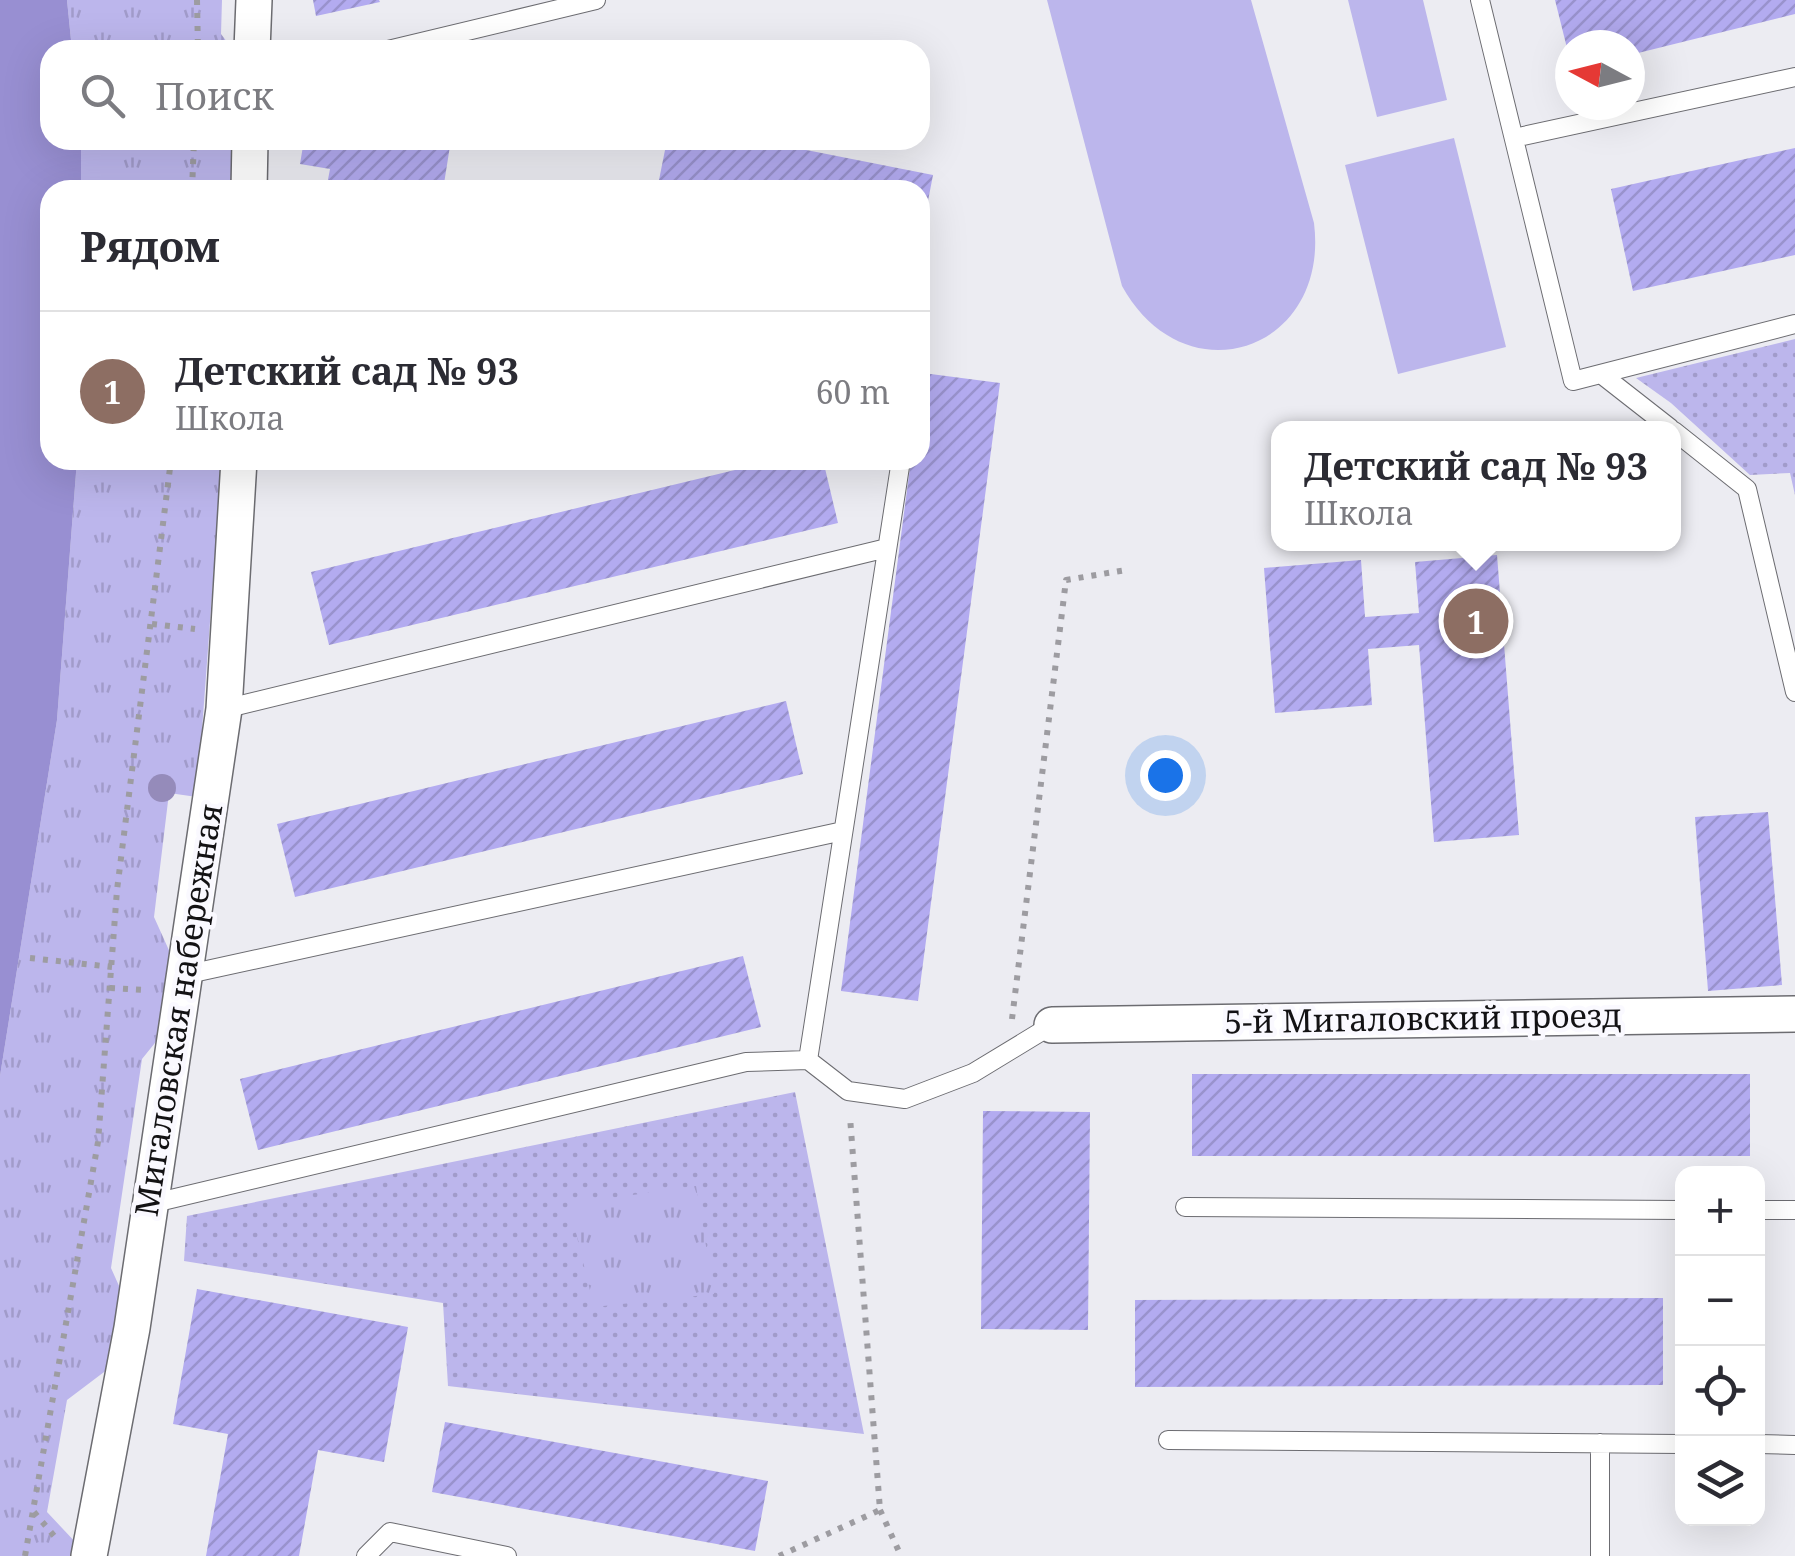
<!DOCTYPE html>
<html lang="ru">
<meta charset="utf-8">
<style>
body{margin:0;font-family:"Noto Serif",serif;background:#f2f2f3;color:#2b2b33}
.controls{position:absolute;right:30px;bottom:30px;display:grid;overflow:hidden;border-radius:20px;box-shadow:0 10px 40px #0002}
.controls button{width:90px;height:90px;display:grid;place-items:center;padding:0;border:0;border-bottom:2px solid #e1e1e2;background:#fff;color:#2b2b33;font:50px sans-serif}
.compass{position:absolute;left:1555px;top:30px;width:90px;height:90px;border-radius:50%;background:#fff;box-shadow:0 10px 40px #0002;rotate:277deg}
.you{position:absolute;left:1165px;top:775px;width:35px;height:35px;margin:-25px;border:8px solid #fff;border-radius:50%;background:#1a73e8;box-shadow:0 0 0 15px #1a73e833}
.badge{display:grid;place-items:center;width:65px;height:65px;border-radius:50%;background:#377f24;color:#fff;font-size:32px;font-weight:700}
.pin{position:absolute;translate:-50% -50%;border:5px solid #fff;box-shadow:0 2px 10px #0006}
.popup{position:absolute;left:1271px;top:421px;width:410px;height:130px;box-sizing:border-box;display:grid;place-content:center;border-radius:20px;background:#fff;filter:drop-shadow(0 2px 8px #0005);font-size:32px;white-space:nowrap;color:#7c7c81}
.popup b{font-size:38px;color:#2b2b33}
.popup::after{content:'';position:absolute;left:50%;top:100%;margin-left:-20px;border:20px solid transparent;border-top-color:#fff}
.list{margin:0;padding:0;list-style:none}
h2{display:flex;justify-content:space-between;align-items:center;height:130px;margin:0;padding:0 40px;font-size:42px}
h2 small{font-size:32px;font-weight:400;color:#7c7c81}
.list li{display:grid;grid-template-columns:65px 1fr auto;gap:30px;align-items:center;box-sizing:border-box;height:160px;padding:0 40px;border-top:2px solid #e1e1e2}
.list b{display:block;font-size:38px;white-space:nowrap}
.list p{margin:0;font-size:32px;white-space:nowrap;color:#7c7c81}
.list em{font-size:32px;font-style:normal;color:#7c7c81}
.icon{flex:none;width:55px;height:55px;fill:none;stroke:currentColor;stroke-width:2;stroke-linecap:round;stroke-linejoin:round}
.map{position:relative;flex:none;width:1795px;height:1556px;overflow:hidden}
.search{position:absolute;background:#fff;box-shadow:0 10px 40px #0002;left:40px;top:40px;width:890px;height:110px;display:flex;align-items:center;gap:25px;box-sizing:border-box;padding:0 35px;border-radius:30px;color:#7c7c81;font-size:38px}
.panel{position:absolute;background:#fff;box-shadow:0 10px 40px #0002;left:40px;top:180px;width:890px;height:290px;border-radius:30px}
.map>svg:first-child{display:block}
</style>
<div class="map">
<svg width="1795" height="1556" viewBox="0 0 1795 1556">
<defs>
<pattern id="grass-dots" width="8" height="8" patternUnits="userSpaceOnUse" patternTransform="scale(2.5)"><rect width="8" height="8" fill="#bcb6ec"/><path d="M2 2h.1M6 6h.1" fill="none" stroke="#a19bca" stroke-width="1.8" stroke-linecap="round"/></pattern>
<pattern id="park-tufts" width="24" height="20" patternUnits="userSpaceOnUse" patternTransform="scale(2.5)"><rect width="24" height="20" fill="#bcb6ec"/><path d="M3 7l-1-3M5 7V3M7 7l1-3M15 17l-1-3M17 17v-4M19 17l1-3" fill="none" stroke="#a19bca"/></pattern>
<pattern id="building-hatch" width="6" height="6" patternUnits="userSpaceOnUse" patternTransform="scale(2.5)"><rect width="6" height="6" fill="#b3abf0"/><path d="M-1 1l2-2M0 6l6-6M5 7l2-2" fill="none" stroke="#9992cd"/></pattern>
</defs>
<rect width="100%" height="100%" fill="#ececf2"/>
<!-- grass -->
<path fill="url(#grass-dots)" d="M1795,339V495L1790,473L1750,475L1671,403L1636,378Z
M795,1092L864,1434L448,1386L443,1303L184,1261L187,1216Z"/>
<!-- park -->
<path fill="url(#park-tufts)" d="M67,0H222L221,34L233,50H72Z
M81,140H238L236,190H81Z
M77,460H222L197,797L169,793L154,917L172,957L163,1033L142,1059L111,1268L124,1297L112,1366L67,1400L47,1512L78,1545L76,1556H0V1076L57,720Z
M696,1186L714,1294L594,1307L569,1204Z"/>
<!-- pitch -->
<path fill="#bcb6ec" d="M1047,0H1251L1314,223C1330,351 1185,400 1122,286Z
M1348,0H1423L1447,100L1377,117Z
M1454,138L1506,347L1398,374L1345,165Z"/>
<!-- water -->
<path fill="#988fd2" d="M0,0H67L72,50H50V140H81V190H50V460H77L57,720L0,1076Z"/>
<!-- building -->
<path fill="url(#building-hatch)" d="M313,0H379L380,2L316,16Z
M1555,0H1795V14L1630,55V45H1570L1569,56Z
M304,140H415L450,146L443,190H326L330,169L300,164Z
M667,140H756L933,175L922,232L920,190H657Z
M1795,148V255L1633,291L1611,189Z
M923,373L1000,383L918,1001L841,991L911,460H920Z
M777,460H823L838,523L329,645L311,572Z
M1497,555L1519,835L1434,842L1419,645L1368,649L1372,705L1275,713L1264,568L1361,560L1365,617L1419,613L1415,562Z
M786,701L803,774L295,897L277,824Z
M1768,812L1782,985L1708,991L1695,817Z
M743,956L761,1027L258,1150L240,1079Z
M1192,1074H1750V1156H1192Z
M983,1111L1090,1112L1088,1330L981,1329Z
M197,1289L408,1327L384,1462L318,1450L299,1556H206L228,1434L173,1424Z
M1663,1298V1385L1135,1387V1300Z
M445,1422L768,1481L755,1551L432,1492Z"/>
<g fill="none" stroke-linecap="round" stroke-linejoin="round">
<!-- lane casing -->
<g stroke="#6c6c71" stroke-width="20">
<path id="lane" d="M1480,0L1573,381L1795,324
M388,50L596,0
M1514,138L1795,77
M1601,374L1670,428
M1674,431L1747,489L1795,692
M224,709L887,548
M184,975L843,831
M808,1060L901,460
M150,1204L746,1062L808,1060L848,1091L905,1099L973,1073L1052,1025
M1185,1207L1682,1210
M1758,1210H1795
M1168,1440L1682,1444
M1600,1443V1556
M1758,1444L1795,1445
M366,1556L390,1532L507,1556"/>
</g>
<!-- street casing -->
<g stroke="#6c6c71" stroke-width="38">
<path id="street" d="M252,50L254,0
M249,190L250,140
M1052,1025L1795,1014
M89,1556L132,1328L224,709L239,460"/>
</g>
<!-- path -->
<path stroke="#9d9ca1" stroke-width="6" stroke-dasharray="5 8" stroke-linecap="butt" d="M197,0L198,50
M192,190L194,140
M152,624L195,629
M30,958L112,967
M110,988L145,990
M1012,1019L1066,580L1126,570
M880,1510L901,1556
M34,1512L55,1537
M25,1556L98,1142L117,890L171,460
M779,1556L880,1510L850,1117"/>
<!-- lane -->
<use href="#lane" stroke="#fff" stroke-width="18"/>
<!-- street -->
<use href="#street" stroke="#fff" stroke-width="35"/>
</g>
<!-- trees -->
<circle fill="#958bba" cx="162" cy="788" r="14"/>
<g text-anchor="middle" stroke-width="9" stroke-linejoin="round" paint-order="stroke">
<!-- street labels -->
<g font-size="32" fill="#131214" stroke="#faf9ff">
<text transform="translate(179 1010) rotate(-81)" y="11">Мигаловская набережная</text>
<text transform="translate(1423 1019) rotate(-1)" y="11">5-й Мигаловский проезд</text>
</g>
</g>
</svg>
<div class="controls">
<button>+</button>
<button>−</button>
<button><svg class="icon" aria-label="locate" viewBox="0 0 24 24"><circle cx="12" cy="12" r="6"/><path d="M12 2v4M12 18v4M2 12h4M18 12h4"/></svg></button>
<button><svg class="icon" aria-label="layers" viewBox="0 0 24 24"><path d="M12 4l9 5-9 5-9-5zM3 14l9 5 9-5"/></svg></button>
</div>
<svg class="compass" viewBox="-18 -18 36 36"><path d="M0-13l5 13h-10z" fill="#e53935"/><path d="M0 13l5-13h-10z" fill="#7c7c81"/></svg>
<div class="you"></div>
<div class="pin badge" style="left:1476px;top:621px;background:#8d6e63">1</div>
<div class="popup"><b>Детский сад № 93</b>Школа</div>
<div class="search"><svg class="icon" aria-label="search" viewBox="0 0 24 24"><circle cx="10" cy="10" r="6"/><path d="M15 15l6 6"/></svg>Поиск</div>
<section class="panel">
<h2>Рядом<small></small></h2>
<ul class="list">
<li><span class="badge" style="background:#8d6e63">1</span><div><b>Детский сад № 93</b><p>Школа</p></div><em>60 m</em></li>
</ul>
</section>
</div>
